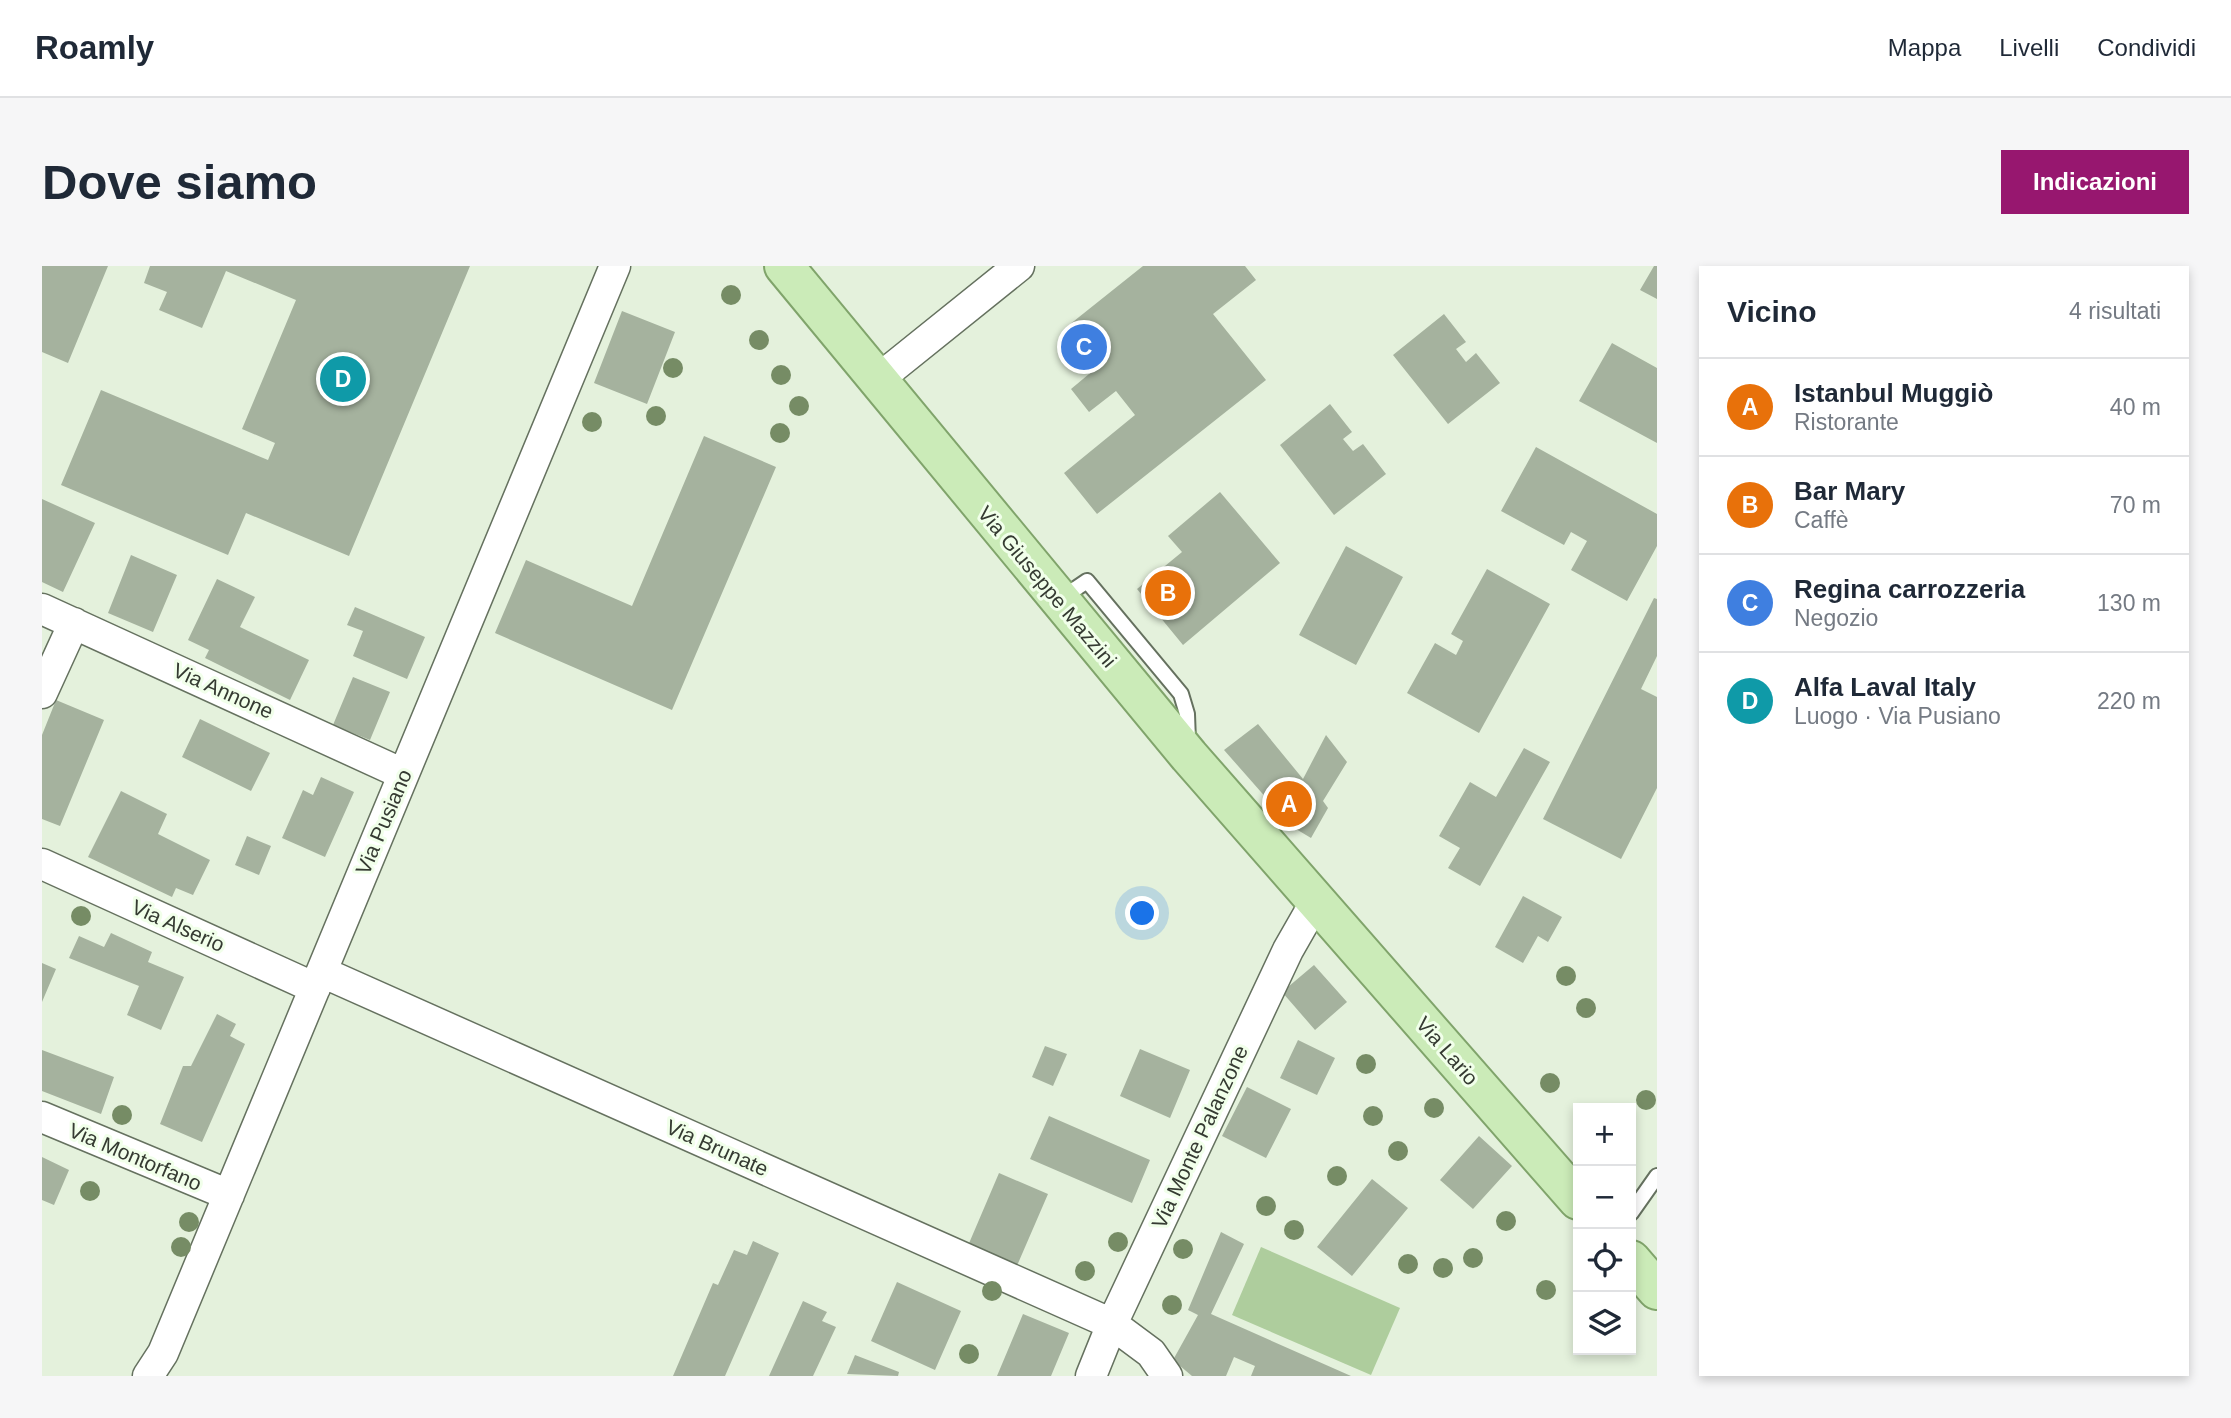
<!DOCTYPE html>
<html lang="it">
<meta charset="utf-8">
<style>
body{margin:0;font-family:Arial,sans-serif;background:#f6f6f7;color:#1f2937}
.controls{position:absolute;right:21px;bottom:21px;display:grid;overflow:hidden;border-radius:0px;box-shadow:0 4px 10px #0003}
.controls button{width:63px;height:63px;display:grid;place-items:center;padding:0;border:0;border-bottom:2px solid #e0e1e3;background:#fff;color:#1f2937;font:35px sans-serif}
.you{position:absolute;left:1101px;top:648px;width:24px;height:24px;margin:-18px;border:5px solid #fff;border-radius:50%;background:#1a73e8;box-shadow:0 0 0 10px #1a73e833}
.badge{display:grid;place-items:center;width:46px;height:46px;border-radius:50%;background:#97176f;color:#fff;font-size:23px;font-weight:700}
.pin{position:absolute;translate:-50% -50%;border:4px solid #fff;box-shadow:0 2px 7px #0006}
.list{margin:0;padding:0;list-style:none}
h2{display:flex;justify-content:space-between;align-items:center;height:91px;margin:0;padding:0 28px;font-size:30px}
h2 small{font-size:23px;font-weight:400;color:#747a83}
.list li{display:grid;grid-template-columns:46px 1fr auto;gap:21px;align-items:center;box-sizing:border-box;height:98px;padding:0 28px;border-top:2px solid #e0e1e3}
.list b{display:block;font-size:26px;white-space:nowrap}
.list p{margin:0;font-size:23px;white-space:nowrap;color:#747a83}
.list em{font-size:23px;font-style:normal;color:#747a83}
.icon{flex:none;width:38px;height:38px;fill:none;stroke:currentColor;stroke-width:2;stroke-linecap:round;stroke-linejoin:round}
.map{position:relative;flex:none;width:1615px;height:1110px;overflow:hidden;border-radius:0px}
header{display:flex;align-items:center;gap:42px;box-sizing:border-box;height:98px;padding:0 35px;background:#fff;border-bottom:2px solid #e0e1e3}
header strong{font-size:33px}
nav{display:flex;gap:38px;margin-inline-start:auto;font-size:24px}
.intro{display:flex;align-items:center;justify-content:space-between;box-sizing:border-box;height:168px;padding:0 42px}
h1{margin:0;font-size:49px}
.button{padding:18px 32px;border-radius:0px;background:#97176f;color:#fff;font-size:24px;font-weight:700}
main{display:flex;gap:42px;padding:0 42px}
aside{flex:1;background:#fff;border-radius:0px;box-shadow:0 4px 10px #0003}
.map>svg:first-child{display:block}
</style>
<header>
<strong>Roamly</strong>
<nav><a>Mappa</a><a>Livelli</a><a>Condividi</a></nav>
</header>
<div class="intro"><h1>Dove siamo</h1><a class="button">Indicazioni</a></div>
<main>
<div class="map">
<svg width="1615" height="1110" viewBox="0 0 1615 1110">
<rect width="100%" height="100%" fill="#e4f1dc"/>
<!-- green -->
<path fill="#aecd9d" d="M1219,981L1358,1042L1329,1109L1190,1049Z"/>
<!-- building -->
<path fill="#a5b29e" d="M0,0H66L26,97L0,86Z
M108,0H428L307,290L204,247L186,289L19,219L59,124L226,194L233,177L200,163L254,34L184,5L160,62L117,44L125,26L102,17Z
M1101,0H1203L1214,14L1171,48L1224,114L1055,248L1022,207L1093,149L1074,125L1047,146L1029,123L1053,103L1022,63Z
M1612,0H1615V33L1598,24Z
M580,45L633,66L605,138L552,117Z
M1402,48L1424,76L1414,83L1424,96L1434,87L1458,117L1406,158L1351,89Z
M1570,77L1615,102V177L1537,135Z
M1288,138L1310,166L1301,173L1311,185L1321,178L1344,208L1292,249L1238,179Z
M662,170L734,201L630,444L453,367L484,294L590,340Z
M1494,181L1615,248V280L1585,335L1529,304L1545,275L1529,266L1522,279L1459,245Z
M1178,226L1238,297L1141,379L1095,323L1140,286L1126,270Z
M0,233L53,257L21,326L0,316Z
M1304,280L1361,311L1314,399L1257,369Z
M89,289L135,309L111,366L66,347Z
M1445,303L1508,338L1437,467L1365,427L1393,377L1414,389L1421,375L1409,368Z
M175,313L213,331L198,361L267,394L248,434L163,392L167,384L146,374Z
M1612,332L1615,333V390L1599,423L1615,431V522L1579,593L1501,553Z
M313,341L383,371L365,413L311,390L321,365L305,359Z
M311,411L348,426L328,474L291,459Z
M14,434L62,454L18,560L0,553V469Z
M158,453L228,487L209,525L140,491Z
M1216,458L1261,513L1284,469L1305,496L1281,535L1286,542L1269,572L1249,560L1182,484Z
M1482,482L1508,496L1438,620L1406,602L1418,582L1397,570L1428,516L1454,531Z
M279,511L312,526L283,591L240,572L261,524L271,529Z
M79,525L125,548L116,568L168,594L151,629L134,622L130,631L46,591Z
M205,570L229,580L217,609L193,599Z
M1481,630L1520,651L1506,676L1496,670L1481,697L1453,681Z
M69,667L110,686L106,696L142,711L119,764L85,749L97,720L27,692L37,670L62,681Z
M0,697L14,703L0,736Z
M1272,699L1305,736L1273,764L1240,726Z
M175,748L194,758L188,770L203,778L160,876L118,858L141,800H149Z
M1256,774L1293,792L1275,829L1238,812Z
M1003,780L1025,788L1011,820L990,811Z
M1098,783L1148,804L1128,852L1078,830Z
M0,784L72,811L59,848L0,825Z
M1205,821L1249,843L1224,892L1180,870Z
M1007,850L1108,894L1090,937L988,893Z
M1437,870L1470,900L1431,943L1398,914Z
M0,891L27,904L12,939L0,934Z
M957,907L1006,928L974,1002L925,982Z
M1330,913L1366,942L1310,1010L1275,981Z
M1179,966L1202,978L1169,1048L1309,1110H1209L1213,1100L1192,1091L1184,1110H1150L1131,1094L1156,1049L1146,1044Z
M711,975L737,987L683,1110H631L671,1017L676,1019L692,984L705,989Z
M855,1016L919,1045L893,1104L829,1075Z
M761,1035L785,1046L780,1055L794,1061L771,1110H727Z
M981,1048L1027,1067L1009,1110H955Z
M813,1089L857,1106L856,1110L805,1108Z"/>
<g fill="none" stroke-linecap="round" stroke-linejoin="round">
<!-- lane casing -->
<g stroke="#65715f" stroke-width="18">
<path id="lane" d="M1020,332L1045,315L1139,428L1145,448L1146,475
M1589,947L1615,910"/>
</g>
<!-- street casing -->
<g stroke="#65715f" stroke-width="33">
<path id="street" d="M834,115L977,0
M0,343L361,508
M0,427L32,357
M0,598L273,722
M280,706L1070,1058L1109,1087L1125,1110
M0,851L187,929
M106,1110L121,1087L573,0
M1049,1110L1070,1058L1246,684L1274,635"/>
</g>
<!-- primary casing -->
<g stroke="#80a46b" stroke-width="42">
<path id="primary" d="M742,0L1147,490L1536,934
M1589,994L1615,1024"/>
</g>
<!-- lane -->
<use href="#lane" stroke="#fff" stroke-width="14"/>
<!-- street -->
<use href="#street" stroke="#fff" stroke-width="30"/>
<!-- primary -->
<use href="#primary" stroke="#cbebb8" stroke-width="38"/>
</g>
<!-- trees -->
<g fill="#768c65">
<circle cx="689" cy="29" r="10"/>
<circle cx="717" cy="74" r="10"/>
<circle cx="631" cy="102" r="10"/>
<circle cx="739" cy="109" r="10"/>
<circle cx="757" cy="140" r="10"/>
<circle cx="614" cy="150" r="10"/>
<circle cx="550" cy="156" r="10"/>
<circle cx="738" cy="167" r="10"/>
<circle cx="39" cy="650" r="10"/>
<circle cx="1524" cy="710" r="10"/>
<circle cx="1544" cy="742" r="10"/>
<circle cx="1324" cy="798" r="10"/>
<circle cx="1508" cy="817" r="10"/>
<circle cx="1604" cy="834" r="10"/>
<circle cx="1392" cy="842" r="10"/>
<circle cx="80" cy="849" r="10"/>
<circle cx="1331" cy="850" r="10"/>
<circle cx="1356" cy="885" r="10"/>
<circle cx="1295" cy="910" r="10"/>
<circle cx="48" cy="925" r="10"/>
<circle cx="1224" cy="940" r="10"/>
<circle cx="1464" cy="955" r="10"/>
<circle cx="147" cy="956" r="10"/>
<circle cx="1252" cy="964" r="10"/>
<circle cx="1076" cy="976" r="10"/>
<circle cx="139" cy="981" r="10"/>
<circle cx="1141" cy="983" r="10"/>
<circle cx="1431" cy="992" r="10"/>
<circle cx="1366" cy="998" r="10"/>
<circle cx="1401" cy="1002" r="10"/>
<circle cx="1043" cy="1005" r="10"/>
<circle cx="1504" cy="1024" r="10"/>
<circle cx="950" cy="1025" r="10"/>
<circle cx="1130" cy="1039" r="10"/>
<circle cx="927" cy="1088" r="10"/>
</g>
<g text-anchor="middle" stroke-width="6" stroke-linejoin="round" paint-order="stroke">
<!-- street labels -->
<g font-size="21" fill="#353b32" stroke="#f1ffea">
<text transform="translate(1005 321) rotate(50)" y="7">Via Giuseppe Mazzini</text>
<text transform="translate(181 425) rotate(24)" y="7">Via Annone</text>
<text transform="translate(342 556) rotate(-67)" y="7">Via Pusiano</text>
<text transform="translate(136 660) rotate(24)" y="7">Via Alserio</text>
<text transform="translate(1405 785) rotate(49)" y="7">Via Lario</text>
<text transform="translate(1158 871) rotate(-65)" y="7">Via Monte Palanzone</text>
<text transform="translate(675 882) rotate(24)" y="7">Via Brunate</text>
<text transform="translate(93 891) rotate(23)" y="7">Via Montorfano</text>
</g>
</g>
</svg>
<div class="controls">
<button>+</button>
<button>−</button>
<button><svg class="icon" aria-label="locate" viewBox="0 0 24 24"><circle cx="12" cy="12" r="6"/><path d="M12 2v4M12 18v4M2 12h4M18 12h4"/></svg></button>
<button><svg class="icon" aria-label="layers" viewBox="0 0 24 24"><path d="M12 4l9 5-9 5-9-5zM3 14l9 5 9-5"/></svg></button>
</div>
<div class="you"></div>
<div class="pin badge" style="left:1247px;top:538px;background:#e8710a">A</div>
<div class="pin badge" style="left:1126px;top:327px;background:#e8710a">B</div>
<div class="pin badge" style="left:1042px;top:81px;background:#3f7fe0">C</div>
<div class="pin badge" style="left:301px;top:113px;background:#0f9aa8">D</div>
</div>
<aside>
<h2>Vicino<small>4 risultati</small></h2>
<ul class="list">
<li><span class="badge" style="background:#e8710a">A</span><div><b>Istanbul Muggiò</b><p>Ristorante</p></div><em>40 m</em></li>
<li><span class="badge" style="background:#e8710a">B</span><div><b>Bar Mary</b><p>Caffè</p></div><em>70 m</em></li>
<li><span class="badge" style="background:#3f7fe0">C</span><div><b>Regina carrozzeria</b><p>Negozio</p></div><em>130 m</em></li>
<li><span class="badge" style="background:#0f9aa8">D</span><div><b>Alfa Laval Italy</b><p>Luogo · Via Pusiano</p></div><em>220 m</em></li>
</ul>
</aside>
</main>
